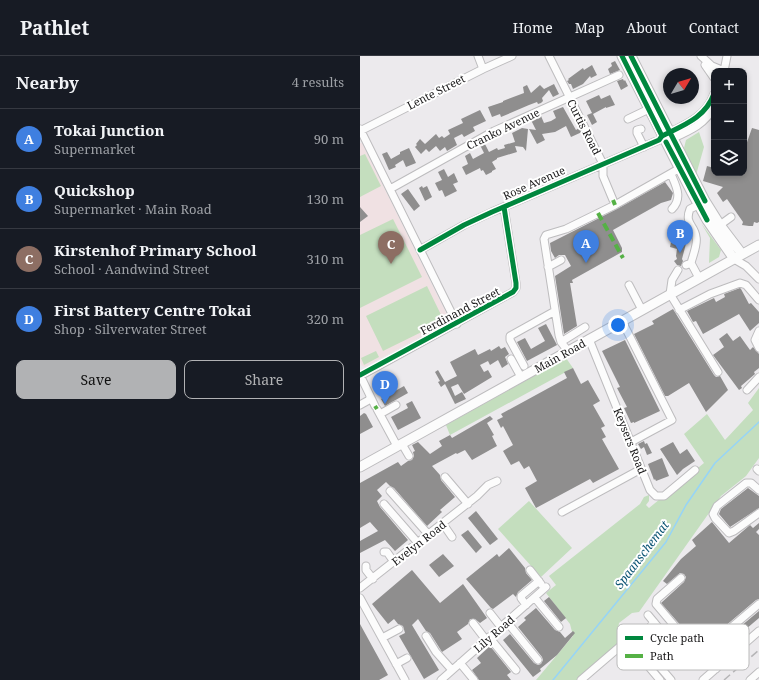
<!DOCTYPE html>
<meta charset="utf-8">
<style>
body{margin:0;font-family:"Noto Serif",serif;background:#242831;color:#f1f3f6}
.controls{position:absolute;right:12px;top:12px;display:grid;overflow:hidden;border-radius:8px;box-shadow:0 2px 6px #0003}
.controls button{width:36px;height:36px;display:grid;place-items:center;padding:0;border:0;border-bottom:1px solid #363941;background:#171b24;color:#f1f3f6;font:20px sans-serif}
.compass{position:absolute;left:303px;top:12px;width:36px;height:36px;border-radius:50%;background:#171b24;box-shadow:0 2px 6px #0003;rotate:52deg}
.you{position:absolute;left:258px;top:269px;width:14px;height:14px;margin:-10px;border:3px solid #fff;border-radius:50%;background:#1a73e8;box-shadow:0 0 0 6px #1a73e833}
.badge{display:grid;place-items:center;width:26px;height:26px;border-radius:50%;background:#b1b2b4;color:#fff;font-size:13px;font-weight:700}
.pin{position:absolute;translate:-50% -33px;filter:drop-shadow(0 1px 2px #0008)}
.pin::after{content:'';position:absolute;top:21px;width:14px;height:12px;background:inherit;clip-path:polygon(0 0,100% 0,50% 100%)}
.list{margin:0;padding:0;list-style:none}
h2{display:flex;justify-content:space-between;align-items:center;height:52px;margin:0;padding:0 16px;font-size:17px}
h2 small{font-size:13px;font-weight:400;color:#9ea1a6}
.list li{display:grid;grid-template-columns:26px 1fr auto;gap:12px;align-items:center;box-sizing:border-box;height:60px;padding:0 16px;border-top:1px solid #363941}
.list b{display:block;font-size:15px;white-space:nowrap}
.list p{margin:0;font-size:13px;white-space:nowrap;color:#9ea1a6}
.list em{font-size:13px;font-style:normal;color:#9ea1a6}
.actions{display:flex;gap:8px;padding:12px 16px}
.actions a{flex:1;padding:9px 0;border:1px solid #b1b2b4;border-radius:8px;text-align:center;font-size:14px;color:#b1b2b4}
.actions .main{background:#b1b2b4;color:#111}
.icon{flex:none;width:22px;height:22px;fill:none;stroke:currentColor;stroke-width:2;stroke-linecap:round;stroke-linejoin:round}
.map{position:relative;flex:none;width:399px;height:624px;overflow:hidden}
header{display:flex;align-items:center;gap:24px;box-sizing:border-box;height:56px;padding:0 20px;background:#171b24;border-bottom:1px solid #363941}
header strong{font-size:19px}
nav{display:flex;gap:22px;margin-inline-start:auto;font-size:14px}
main{display:flex}
aside{flex:1;background:#171b24}
.map>svg:first-child{display:block}
</style>
<header>
<strong>Pathlet</strong>
<nav><a>Home</a><a>Map</a><a>About</a><a>Contact</a></nav>
</header>
<main>
<aside>
<h2>Nearby<small>4 results</small></h2>
<ul class="list">
<li><span class="badge" style="background:#3f7fe0">A</span><div><b>Tokai Junction</b><p>Supermarket</p></div><em>90 m</em></li>
<li><span class="badge" style="background:#3f7fe0">B</span><div><b>Quickshop</b><p>Supermarket · Main Road</p></div><em>130 m</em></li>
<li><span class="badge" style="background:#8d6e63">C</span><div><b>Kirstenhof Primary School</b><p>School · Aandwind Street</p></div><em>310 m</em></li>
<li><span class="badge" style="background:#3f7fe0">D</span><div><b>First Battery Centre Tokai</b><p>Shop · Silverwater Street</p></div><em>320 m</em></li>
</ul>
<div class="actions"><a class="main">Save</a><a>Share</a></div>
</aside>
<div class="map">
<svg width="399" height="624" viewBox="0 0 399 624">
<rect width="100%" height="100%" fill="#eceaed"/>
<!-- education -->
<path fill="#f0e1e3" d="M0,87H2L88,261L86,267L5,311L2,310L0,306Z"/>
<!-- green -->
<path fill="#c4debe" d="M339,76L344,91L336,119L324,92L326,84Z
M5,98L21,130L0,141V100Z
M33,163L62,221L0,252V179Z
M341,167L361,194L359,201L349,207L350,182Z
M67,230L84,265L23,295L6,260Z
M16,295L19,301L4,309L1,302Z
M206,302L213,312L90,379L86,369Z
M399,332V402L386,420L361,440L279,556L272,557L259,567L258,574L267,588L225,624H176L213,580L210,568L186,537L196,529L189,520L280,448L284,441L289,439V445L286,449L289,452L344,407L324,378L347,358L365,384L393,354L388,347Z
M169,445L212,492L181,521L138,473Z"/>
<g fill="none" stroke-linecap="round" stroke-linejoin="round">
<!-- stream -->
<path stroke="#96d4f7" stroke-width="1.5" d="M193,624L306,486L326,449L355,407L399,366"/>
</g>
<!-- building -->
<path fill="#8f8e8e" d="M255,5L260,14L250,18L248,13L252,10L251,7Z
M232,9L237,19L231,22L230,20L223,28L213,33L211,28H209L207,25L209,24L208,23L223,12L224,14Z
M263,23L264,25L265,24L268,30L261,34L257,25Z
M194,28L199,38L193,41L189,34L182,42L183,45L181,47L178,48L177,46L169,49L141,61L140,58L132,61L128,51L143,46V45L164,37L163,31L167,29L171,37L180,29L184,33Z
M239,39L241,43L250,39L255,49L246,52V51L233,58L237,66L232,69L227,59L232,57L226,45Z
M203,51L216,74L219,72L222,76L211,81L206,70L195,76L182,78L185,84L177,88L169,73L176,74L171,64L181,60L184,67L191,65L196,62L193,55Z
M120,54L126,65L113,71L115,75L104,81L102,78L94,82L97,89L87,95L85,91L80,95L76,90L69,96L66,93L61,98L55,91L57,89L56,88L60,83L65,88L76,78L79,82L82,80L84,82L90,78L88,74L103,67L101,63Z
M162,72L168,73L166,95L163,91L155,90L157,96L137,102V103L132,106L136,113L132,115V116L126,119L123,114L121,115L120,112L106,119L102,111L108,108L105,100L110,97L113,103L124,97L120,89L124,86L129,96L137,92L138,94L145,92L144,89L155,86L152,77Z
M392,72L399,74V166L397,167L394,166L393,170H389L382,169L383,166L367,143L363,146L357,137L363,131L343,125L347,110L354,112V117H384L385,92Z
M49,92L56,107L46,111L43,104L35,109L36,111L29,114L22,98L27,96L31,103L40,98V96Z
M84,113L88,121L94,117L98,126L93,128L97,135L85,141L82,134L79,135L75,127L82,124L78,116Z
M305,126L313,137L311,144L301,147L253,174L262,192V196L212,224L213,227H210L217,270L204,278L195,220L211,210L205,199H199L195,202L191,195L190,187L257,153Z
M62,130L63,132L67,130L72,141L65,145L59,132Z
M48,133L60,150L54,155L41,138Z
M0,151L8,160L0,166Z
M318,172L329,176L322,203L323,205L321,210L317,209L314,205L317,203L316,200L317,193L310,191L311,186L319,189L321,179L317,177Z
M380,232L381,233L389,248L391,247L399,256V267L390,275L379,258L343,278L336,265L333,266L327,255L354,242L356,246L365,241L364,238Z
M313,253L354,319L356,321L360,320L368,334L346,356L329,327L308,340H305L274,278L294,268L292,265Z
M186,268L197,289L167,305L157,286L165,282L171,293L185,285L178,272Z
M367,277L373,285L380,280L390,294L393,291L399,298V312L394,316L395,318L381,330L382,332L379,334L353,299L364,291L359,283Z
M265,284L300,355L274,367V366L271,367L264,352L267,351L257,332L260,331L242,295Z
M139,290L141,293L145,291L149,298L145,301L148,308L142,312L138,304L130,309L128,305L120,309L124,316L128,314L132,321L104,338L98,328L91,331L95,340L102,336L106,343L95,348L85,328L81,331L78,326L80,325L75,316L78,314L85,326L97,320L90,306L115,293L118,299L130,293L131,295Z
M213,312L221,328L228,324L240,345L233,349L245,370L241,372L246,381L242,383L259,413L233,427L230,423L176,452L165,432L177,425L169,410L164,413L159,405L151,409L143,395L153,389L143,370L141,372L137,364L143,361L141,358L207,322L204,316Z
M44,330L48,337L25,350L21,343Z
M52,345L61,362L38,374L31,361L48,352L46,348Z
M4,357L6,358L13,371L0,378V360Z
M130,360L133,363L127,367L134,379L132,380L137,390L112,404L105,394L97,398L96,397L72,410L80,419L81,424L95,441L80,454L82,456L67,470L34,432L30,430L26,426L17,434L22,440L17,445L20,451L48,484L35,495L25,484L0,497V485L18,475L10,466L0,472V427L38,406L41,410L48,405L52,404L54,400L53,396L55,395L52,389L58,386L70,398L82,390L79,385L90,379L92,382Z
M284,385L285,388L287,387L292,397L287,399L284,391L281,393L278,388Z
M313,386L320,398L327,393L335,405L323,413L317,419L300,393Z
M302,402L309,420L296,425L295,423L294,424L288,408Z
M388,432L399,440V452L370,471L359,458L361,453Z
M116,455L138,483L130,489L108,462Z
M352,466L369,487L390,469L393,472L399,467V473L396,476L399,479V543L396,544L344,588L342,592L336,587L301,547L324,526L326,521L324,518L320,517L307,528L303,525L321,503L336,490L332,484Z
M108,474L122,491L116,497L101,479Z
M149,492L165,512L166,517L172,524L158,536L156,541L153,538L133,553L131,552L106,523L137,498L139,501Z
M83,498L94,510L79,521L69,509Z
M52,514L80,547L103,528L127,562L120,567L115,563H110L108,568L97,576L102,583L82,596L70,577L66,575L58,563L52,569L79,614L64,623L39,580L45,577L43,570L38,568L34,563L28,568L12,548Z
M189,541L206,562L201,566L184,545Z
M176,552L195,574L200,576L205,582L213,575L215,577L197,599L180,613L181,615L173,621L143,584L150,578L174,607L178,609L181,608L183,604L182,601L158,571L166,564L164,562Z
M399,555V562L360,595L356,591Z
M0,568L28,619L19,624H0Z
M130,590L151,616L147,619L151,624H119L112,614L121,607L117,602Z"/>
<g fill="none" stroke-linecap="round" stroke-linejoin="round">
<!-- minor casing -->
<g stroke="#bdbcbe" stroke-width="9">
<path id="minor" d="M118,0L123,13
M189,0L243,108V120L253,144
M341,0L352,10L364,15
M345,9L354,22
M364,15L367,0
M268,63L289,53
M0,73L97,268
M281,73L277,74V77L284,91
M0,75L123,13L152,0
M309,84C327,76 346,69 354,50
M311,118C316,130 323,142 312,153
M30,133L134,75L259,19
M360,169L371,161
M60,194L104,169L132,156L299,84L302,80C324,69 345,62 354,38
M374,203L386,210L399,223
M331,207L339,222
M326,209L331,207C333,199 338,188 336,181C335,169 324,168 330,153L338,149
M188,211L201,204
M318,214L312,224L310,238L358,316
M269,229L282,254
M319,254L350,238L380,227L386,229L399,244
M262,265L312,364L271,386
M399,275L395,284L399,292
M229,283L290,434L296,440H304L335,414
M201,286L225,271
M208,295L201,286L199,279L184,183L186,179L206,173L255,149L322,111
M151,303L161,321
M164,310L150,284V280L195,255
M0,319L15,350
M0,320L153,236L156,232V227L144,151
M387,334L399,321
M0,349L9,344L10,341
M17,353L37,390
M20,358L36,349
M42,388L49,400
M397,413L399,415
M85,421L108,448
M399,434L391,427H386L357,450L353,458L355,462L369,477L374,475L399,457
M30,435L69,479
M24,448L58,487
M202,456L281,413
M83,468L92,481
M24,496H27L34,506
M6,510V514L13,523
M170,514L181,528
M321,522L297,543L296,548L334,593L345,599
M0,532L117,440L128,429L137,425
M0,542L45,624
M175,542L199,571
M166,549L161,542V540L179,525
M130,557L141,571
M288,559L323,601L334,592
M147,566L178,604
M294,566L287,575L312,606L316,608L323,601
M113,567L126,584
M66,580L76,596L92,614
M129,581L156,614
M22,582L39,573
M100,607L114,624
M36,608L47,602
M356,613L345,599L347,592L399,548
M81,624L186,531
M221,624L264,587L268,584H273
M300,624L274,593L273,589V584L279,587L282,590L311,624
M343,624L399,575
M390,624L399,616"/>
</g>
<!-- major casing -->
<g stroke="#bdbcbe" stroke-width="11">
<path id="major" d="M262,0L331,135L347,164L374,203
M271,0L345,145L360,169L382,198
M0,411L399,189"/>
</g>
<!-- minor -->
<use href="#minor" stroke="#fcfcfc" stroke-width="7"/>
<!-- major -->
<use href="#major" stroke="#fcfcfc" stroke-width="9"/>
<!-- rail -->
<path stroke="#b6b5b7" stroke-width="1.5" stroke-dasharray="8 4" stroke-linecap="butt" d="M364,624L399,594"/>
<!-- quiet -->
<path stroke="#55b145" stroke-width="4" stroke-dasharray="8 4" stroke-linecap="butt" d="M253,144L255,149
M238,157L263,202
M15,350L17,353"/>
<!-- cycleway casing -->
<g stroke="#fff" stroke-width="8">
<path id="cycleway" d="M262,0L302,80
M271,0L345,145
M306,86L347,164
M60,194L104,169L132,156L299,84L302,80C324,69 345,62 354,38
M0,319L153,236L156,232V227L144,151"/>
</g>
<!-- cycleway -->
<use href="#cycleway" stroke="#00873e" stroke-width="5"/>
</g>
<g text-anchor="middle" stroke-width="4" stroke-linejoin="round" paint-order="stroke">
<!-- street labels -->
<g font-size="11" fill="#191819" stroke="#fff">
<text transform="translate(76 36) rotate(-27)" y="4">Lente Street</text>
<text transform="translate(224 71) rotate(63)" y="4">Curtis Road</text>
<text transform="translate(143 73) rotate(-26)" y="4">Cranko Avenue</text>
<text transform="translate(174 127) rotate(-24)" y="4">Rose Avenue</text>
<text transform="translate(100 255) rotate(-28)" y="4">Ferdinand Street</text>
<text transform="translate(200 300) rotate(-29)" y="4">Main Road</text>
<text transform="translate(270 385) rotate(68)" y="4">Keysers Road</text>
<text transform="translate(59 487) rotate(-38)" y="4">Evelyn Road</text>
<text transform="translate(134 578) rotate(-41)" y="4">Lily Road</text>
</g>
<!-- water labels -->
<g font-size="12" font-style="italic" fill="#0b5474" stroke="#fff">
<text transform="translate(282 499) rotate(-53)" y="4">Spaanschemat</text>
</g>
</g>
<!-- legend -->
<rect x="257" y="568" width="132" height="46" rx="6" fill="#fff" stroke="#bababa" stroke-width="1"/>
<rect x="265" y="580" width="18" height="4" fill="#00873e"/>
<rect x="265" y="598" width="18" height="4" fill="#55b145"/>
<g font-size="11" fill="#191819">
<text x="290" y="586">Cycle path</text>
<text x="290" y="604">Path</text>
</g>
</svg>
<div class="controls">
<button>+</button>
<button>−</button>
<button><svg class="icon" aria-label="layers" viewBox="0 0 24 24"><path d="M12 4l9 5-9 5-9-5zM3 14l9 5 9-5"/></svg></button>
</div>
<svg class="compass" viewBox="-18 -18 36 36"><path d="M0-13l5 13h-10z" fill="#e53935"/><path d="M0 13l5-13h-10z" fill="#9ea1a6"/></svg>
<div class="you"></div>
<div class="pin badge" style="left:226px;top:207px;background:#3f7fe0">A</div>
<div class="pin badge" style="left:320px;top:197px;background:#3f7fe0">B</div>
<div class="pin badge" style="left:31px;top:208px;background:#8d6e63">C</div>
<div class="pin badge" style="left:25px;top:348px;background:#3f7fe0">D</div>
</div>
</main>
